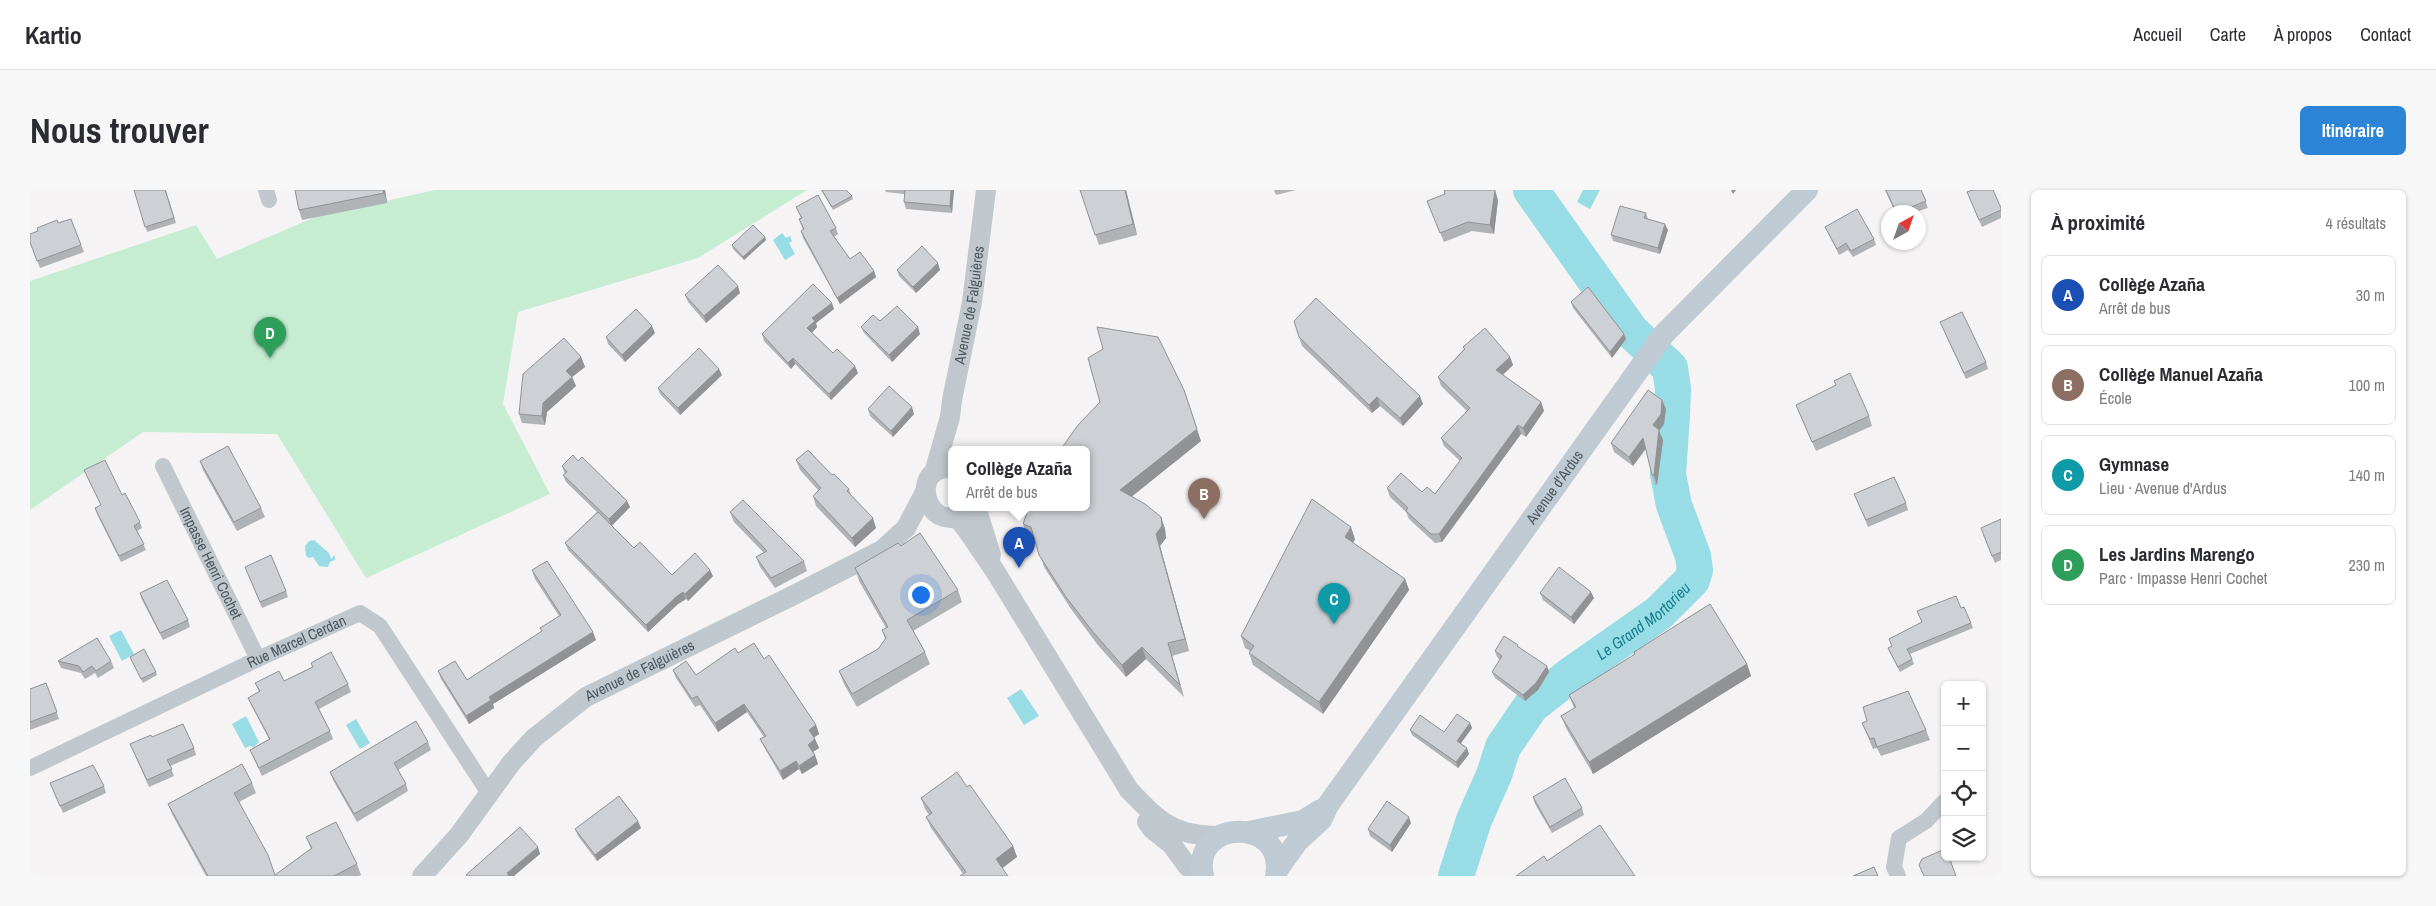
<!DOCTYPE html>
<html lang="fr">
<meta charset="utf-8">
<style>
body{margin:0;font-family:"Archivo Narrow",sans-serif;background:#f7f7f7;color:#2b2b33}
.controls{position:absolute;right:15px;bottom:15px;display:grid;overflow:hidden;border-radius:8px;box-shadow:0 1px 4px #0004}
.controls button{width:45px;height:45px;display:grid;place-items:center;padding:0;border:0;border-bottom:1px solid #e1e1e2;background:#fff;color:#2b2b33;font:25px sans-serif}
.compass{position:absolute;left:1851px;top:15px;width:45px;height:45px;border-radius:50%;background:#fff;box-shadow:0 1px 4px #0004;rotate:40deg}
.you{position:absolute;left:890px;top:404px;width:18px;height:18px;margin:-12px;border:4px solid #fff;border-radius:50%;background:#1a73e8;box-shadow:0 0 0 8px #1a73e833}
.badge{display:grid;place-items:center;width:32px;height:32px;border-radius:50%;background:#2b84d6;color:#fff;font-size:16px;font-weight:700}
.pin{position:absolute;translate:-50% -41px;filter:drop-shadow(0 1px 2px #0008)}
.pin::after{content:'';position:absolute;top:26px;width:18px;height:15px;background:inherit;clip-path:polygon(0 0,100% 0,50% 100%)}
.popup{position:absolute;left:918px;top:256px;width:142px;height:65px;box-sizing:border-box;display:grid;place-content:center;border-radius:8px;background:#fff;filter:drop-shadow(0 1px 4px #0005);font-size:16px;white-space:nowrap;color:#7c7c81}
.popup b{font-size:19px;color:#2b2b33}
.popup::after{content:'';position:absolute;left:50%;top:100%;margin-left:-10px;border:10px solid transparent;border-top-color:#fff}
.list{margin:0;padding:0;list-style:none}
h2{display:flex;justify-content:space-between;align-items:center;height:65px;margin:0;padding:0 20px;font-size:21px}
h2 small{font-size:16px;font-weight:400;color:#7c7c81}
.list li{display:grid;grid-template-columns:32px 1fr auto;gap:15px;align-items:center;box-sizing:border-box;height:80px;margin:0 10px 10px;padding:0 10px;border:1px solid #e1e1e2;border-radius:8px}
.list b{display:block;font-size:19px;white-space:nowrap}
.list p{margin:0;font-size:16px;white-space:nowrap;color:#7c7c81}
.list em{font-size:16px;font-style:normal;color:#7c7c81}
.icon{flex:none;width:28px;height:28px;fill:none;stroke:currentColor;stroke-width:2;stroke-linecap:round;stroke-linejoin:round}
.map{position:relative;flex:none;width:1971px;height:686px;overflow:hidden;border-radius:8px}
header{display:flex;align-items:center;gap:30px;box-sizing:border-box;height:70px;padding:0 25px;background:#fff;border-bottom:1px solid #e1e1e2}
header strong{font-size:24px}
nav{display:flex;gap:28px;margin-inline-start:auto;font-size:18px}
.intro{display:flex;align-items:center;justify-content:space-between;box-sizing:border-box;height:120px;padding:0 30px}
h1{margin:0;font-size:35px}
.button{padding:12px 22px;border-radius:8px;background:#2b84d6;color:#fff;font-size:18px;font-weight:700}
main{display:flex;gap:30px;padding:0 30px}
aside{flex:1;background:#fff;border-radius:8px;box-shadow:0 1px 4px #0004}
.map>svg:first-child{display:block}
</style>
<header>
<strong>Kartio</strong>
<nav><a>Accueil</a><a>Carte</a><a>À propos</a><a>Contact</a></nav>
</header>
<div class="intro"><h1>Nous trouver</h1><a class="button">Itinéraire</a></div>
<main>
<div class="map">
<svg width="1971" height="686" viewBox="0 0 1971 686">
<rect width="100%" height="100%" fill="#f5f3f3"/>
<!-- green -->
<path fill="#c6edd2" d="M405,0H777L668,68L488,122L473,214L520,304L336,388L247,244L113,242L0,320V91L166,35L187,69L285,27Z"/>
<!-- water -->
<path fill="#98dce6" d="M1553,0H1570L1560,19L1547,12Z
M752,43L756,48L760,46L762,51L759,53L765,64L755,70L743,50Z
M284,350L299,363L301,369L305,365V370L300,372L298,377L289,376L283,367L279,368L276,366L275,356L279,351Z
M91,440L104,464L92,471L79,446Z
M991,499L1009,526L994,535L977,508Z
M216,526L229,552L224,557L220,556L215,558L202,534Z
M326,529L340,553L330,559L316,535Z"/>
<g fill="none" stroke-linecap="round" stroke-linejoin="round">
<!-- river -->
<path stroke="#98dce6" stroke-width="36" id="s1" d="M1426,686L1444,630L1464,585L1473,557L1501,516L1542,484L1629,423L1662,390L1665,380L1663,366L1644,315L1638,284L1642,225L1643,199L1640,178L1601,141L1501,0"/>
<!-- minor -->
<g stroke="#c0c8cd" stroke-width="16">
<path d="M236,0L239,10"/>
<path id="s2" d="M133,276L228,469"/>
<path id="s3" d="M0,578L228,469L330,423L350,436L460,605"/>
<path d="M1868,686L1864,677L1869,648L1896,631L1915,611"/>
</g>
<!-- tertiary -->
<g stroke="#c0c8cd" stroke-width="20">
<path d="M922,278C873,275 901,356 940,317"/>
<path id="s4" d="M904,283L920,227L922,210L942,112L956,0"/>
<path d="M946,317L961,365"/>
<path d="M919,327L929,330L937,340L965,381L1099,600C1130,632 1143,646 1189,646"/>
<path d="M1117,632L1122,639L1142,655L1158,677L1172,681"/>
<path id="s5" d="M392,686L429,645L482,572L504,548L556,507L762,406L852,360L876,338L895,302"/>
</g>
<!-- secondary -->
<g stroke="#c0cad2" stroke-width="22">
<path d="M1219,642L1273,631L1291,620"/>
<path id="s6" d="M1247,680L1267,652L1291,630L1298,615L1634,144L1777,0"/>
<path d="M1173,686C1160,628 1257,626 1246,686"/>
</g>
</g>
<!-- wall -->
<path fill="#b0b3b6" d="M104,0H136L146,33L117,42Z
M265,0H355L357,13L272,30L269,20Z
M791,0H816L822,6L823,9L803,20Z
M855,0H924L922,23L876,19L874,12V4L856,2Z
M1050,0H1096L1107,45L1069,55Z
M1244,0H1266L1246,5Z
M1855,0H1891L1898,18L1886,22H1865Z
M1937,2L1971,18V28L1952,37Z
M1468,10L1464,44L1442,41L1414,52L1397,11Z
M766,17L806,38L808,44L804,47L820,69L844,81L846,87L810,114L773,48L771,41L773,40L769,29L771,28Z
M1616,23L1618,29L1638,40L1630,64L1583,51L1581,45Z
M41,29L54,62L10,78L0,52L28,33Z
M1795,37L1844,49L1846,55L1823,67L1818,60L1809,65Z
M736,50L714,70L703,59L702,55Z
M867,80H910L886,103L869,86Z
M710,103L676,133L658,112L655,105Z
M1541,112L1594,144L1596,149L1582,168L1543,118Z
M804,119L786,133L787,137L782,143L803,163L828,183L801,210L765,174L761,179L734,151L732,144Z
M850,131L890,144L862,172L834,143L831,137Z
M1910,132L1956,172L1958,179L1936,189Z
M625,143L595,172L578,154L576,147Z
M1269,147L1393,214L1373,236L1350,216L1342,223L1272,156Z
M1433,157L1480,167L1483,175L1473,185L1511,212L1514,221L1496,247L1491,244L1412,352L1405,353L1379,329L1376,322L1360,307L1357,298L1405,304L1430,271L1414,256L1411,248L1437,221L1411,196L1408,187L1434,159Z
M551,167L555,177L542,187L546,196L517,222L515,235L492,233L489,224Z
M692,185L650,225L630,204L628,198Z
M1070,212L1171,251L1102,306L1131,327L1135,339L1136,348L1130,356L1159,461L1142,466L1154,507L1116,469L1096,487L1067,454L1041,419L1014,377L1005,349L997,346L993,334Z
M1766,215L1839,226L1842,236L1786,261Z
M838,219L884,224L863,247L840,226Z
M1636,219L1634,234L1629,241L1633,250L1627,295H1625L1622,285L1616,259L1603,276L1584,262L1581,253Z
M766,270L802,285L819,299L821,305L846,338L825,357L786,316L783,306L788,300L770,280Z
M170,271L231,318L235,327L207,341L173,280Z
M548,271L597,311L600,317L582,336L604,358L642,385L683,386L658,411L656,409L648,414L618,442L538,360L535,353L567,322L536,292L533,285L535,284L532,276Z
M54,280L92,305L110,332L112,338L107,341L116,360L91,372L67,324L65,318L71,315Z
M1827,310L1876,313L1878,320L1838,337Z
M700,322L774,371L777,381L745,398L730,377L726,367L734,363L704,332Z
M1971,329V370L1965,373L1953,345Z
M1325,349L1323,353L1375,389L1379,400L1293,524L1223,475L1219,463L1220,461L1215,458L1211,446Z
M871,356L928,400L932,412L883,441L895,462L900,474L827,517L814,494L809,481L848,459L855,449L852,440L856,438L829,391L825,378Z
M215,377L256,401L258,407L232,418Z
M502,380L566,450L463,514L464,518L439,534L411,489L408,481L437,490L512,442L510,438L529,426L505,389Z
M110,403L158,430L160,437L133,450L112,410Z
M1510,403L1564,408L1544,434L1513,410Z
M1931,418L1941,433L1943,438L1880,464L1884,474L1870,482L1860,463L1858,458L1862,456L1859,449Z
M1489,457L1519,482L1508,500L1495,511L1465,488L1462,482L1470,470L1467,467L1465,461Z
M1604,462L1717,474L1721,486L1563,584L1536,538L1531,526L1544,518L1539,505L1604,465Z
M708,463L734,469L786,535L789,544L784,547L789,558L783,562L785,565L788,574L772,584L769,579L753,590L734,557L730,549L734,547L717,522L688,542L670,515L665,517L646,488L643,480L666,485Z
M100,467L126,482L127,485L113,493Z
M28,471H81L84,478L68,488L65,483L55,489L51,483L31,478Z
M281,473L318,494L321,502L289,519L300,541L303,549L232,586L223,567L220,560L239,549L221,515L218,508L229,502L225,493L254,491L282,477Z
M16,493L29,529L0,540V499Z
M1440,533L1442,538L1430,554L1439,564L1428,578L1382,545L1380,540L1414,542Z
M1832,533L1896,540L1900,550L1851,566L1847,558L1843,559Z
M122,547L164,558L166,565L140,576L144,586L119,597L100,554Z
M398,552L401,560L368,580L376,594L378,601L327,632L303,590L300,582Z
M20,593L74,596L76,603L33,623Z
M222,593L226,603L209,612L245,685L281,659L276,647L327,674L331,685L329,686H176L142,624L138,614Z
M937,597L983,656L987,667L933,684L901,638L896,627L899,625L895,619L891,608Z
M1503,607L1552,618L1554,625L1522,643L1505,614Z
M1381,633L1362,662L1340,646L1338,639Z
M611,638L567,671L548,646L545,639Z"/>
<!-- shaded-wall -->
<path fill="#909294" d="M353,0H355L357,13L354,3Z
M921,0H924L922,23L920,16Z
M1095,0H1096L1107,45L1103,34Z
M1465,0L1468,10L1464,44L1460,35Z
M1701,0H1706L1703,4Z
M1635,34L1638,40L1630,64L1628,58Z
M735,47L736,50L714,70L713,67Z
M908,73L910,80L886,103L883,97Z
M844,81L846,87L810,114L807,108Z
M708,96L710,103L676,133L674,126Z
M802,113L804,119L786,133L787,137L780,145L777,138L782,128Z
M622,136L625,143L595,172L592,165Z
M888,137L890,144L862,172L859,165Z
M1594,144L1596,149L1582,168L1580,162Z
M551,167L555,177L542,187L546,196L517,222L515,235L512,226L513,213L536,181Z
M1480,167L1483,175L1469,188L1466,180Z
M763,168L765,174L761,179L758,173Z
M825,176L828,183L801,210L799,204Z
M689,179L692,185L650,225L648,218Z
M1154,200L1171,251L1095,312L1090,300Z
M1390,206L1393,214L1373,236L1370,228Z
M1347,207L1350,216L1342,223L1339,215Z
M1632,210L1636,219L1634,234L1629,241L1633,250L1627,295L1624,285L1623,235Z
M1511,212L1514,221L1496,247L1493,238Z
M882,217L884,224L863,247L861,241Z
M1488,235L1491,244L1412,352L1409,344Z
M1613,248L1616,258L1603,276L1599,267Z
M597,311L600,317L581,336L579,329Z
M1131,327L1135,339L1136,348L1130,356L1159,461L1155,449L1126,344Z
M843,328L846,338L825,357L822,348Z
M1321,337L1325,349L1319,359L1315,347Z
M680,380L683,386L658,411L655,404Z
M1375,389L1379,400L1293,524L1289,512Z
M653,402L656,409L648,414L618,442L616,435L646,407Z
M1561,402L1564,408L1544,434L1541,427Z
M563,442L566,450L463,514L464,518L439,534L436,526L459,507Z
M1138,453L1142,466L1154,507L1150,495Z
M1112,457L1116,469L1096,487L1092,475Z
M1717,474L1721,486L1563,584L1559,572Z
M1517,476L1519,482L1508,500L1495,511L1493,505Z
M714,514L717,522L688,542L685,533Z
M1440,533L1442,538L1429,556L1427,551Z
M786,535L789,544L782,549L779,540Z
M785,549L789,558L781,563L778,555Z
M1437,558L1439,564L1428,578L1426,572Z
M785,565L788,574L772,584L769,576Z
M766,571L769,579L753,590L750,581Z
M1379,627L1381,633L1362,662L1360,655Z
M608,631L611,638L567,671L565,665Z
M983,656L987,667L970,680L966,669Z
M508,657L510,664L484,686H478L477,683Z"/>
<!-- building -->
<path fill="#cdd0d4" stroke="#909294" d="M104,0H135L144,28L115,37Z
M265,0H353L354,3L269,20Z
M792,0H816L822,6L802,17Z
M875,0H921L920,16L874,12Z
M1050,0H1095L1103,34L1065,45Z
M1414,0H1465L1460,35L1438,32L1410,43L1397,11L1415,4Z
M1856,0H1891L1896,11L1869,22H1866Z
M1942,0H1963L1971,18V20L1949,30L1937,2Z
M788,5L806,38L800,41L820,69L830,62L844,81L807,108L771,41L774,39L769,29L772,28L766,17Z
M1590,16L1616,23L1614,28L1635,34L1628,58L1581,45Z
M1827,19L1844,49L1821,61L1816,53L1807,59L1795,37Z
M41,29L51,55L7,71L0,52V44L8,41L7,38L27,30L28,33Z
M723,35L735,47L713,67L702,55Z
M892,56L908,73L883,97L867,80Z
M688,75L708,96L674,126L655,105Z
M783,94L802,113L782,128L785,131L777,138L803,163L807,159L825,176L799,204L763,168L758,173L732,144Z
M1558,97L1594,144L1580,162L1541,112Z
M1286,108L1390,206L1370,228L1347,207L1339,215L1269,147L1264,131Z
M867,116L888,137L859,165L831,137L843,125L850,131Z
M606,119L622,136L592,165L576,147Z
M1932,122L1956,172L1934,183L1910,132Z
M1067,137L1128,147L1154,200L1167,239L1090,300L1115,314L1131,327L1132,336L1126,344L1155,449L1138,453L1150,495L1112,457L1092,475L1063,442L1036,407L1009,365L1001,337L993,334L999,317H1056V259H1031L1048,235L1070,212L1058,168L1073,159Z
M1455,138L1480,167L1466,180L1511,212L1493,238L1488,235L1409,344H1401L1376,321L1378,318L1357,298L1371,283L1392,302L1397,297L1405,304L1432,268L1411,248L1440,218L1408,187L1435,159L1433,157Z
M534,148L551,167L536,181L542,187L513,213L512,226L489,224L493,184Z
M669,158L689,179L648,218L628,198Z
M1820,183L1839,226L1782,252L1766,215L1806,195L1804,191Z
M859,196L882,217L861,241L838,219Z
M1618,200L1632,210L1631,224L1623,235L1629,240L1624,285H1622L1613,248L1599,267L1581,253Z
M198,256L231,318L204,332L170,271Z
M778,260L802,285L804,284L819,299L817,301L843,328L822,348L783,306L791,298L766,270Z
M543,265L548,271L552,267L597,311L579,329L533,285L537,282L532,276Z
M75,270L92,305L95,303L110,332L104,336L114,354L89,366L65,318L71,315L54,280Z
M1864,287L1876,313L1836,330L1824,304Z
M1282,309L1321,337L1315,347L1375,389L1289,512L1219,463L1224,456L1211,446Z
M713,310L774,371L741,388L726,367L737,361L700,322Z
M568,322L604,358L610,352L642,385L665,363L680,380L655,404L653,402L646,407L616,435L535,353Z
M1971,329V362L1962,366L1951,338Z
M890,343L928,400L877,430L895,462L822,504L809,481L848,459L856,448L852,440L858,437L825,378L868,353L871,356Z
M241,365L256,401L230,412L215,377Z
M517,371L563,442L459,507L461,510L436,526L408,481L425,471L437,490L512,441L510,438L531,425L502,380Z
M1529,377L1561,402L1541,427L1510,403Z
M137,390L158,430L130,443L110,403Z
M1926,406L1931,418L1934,417L1941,433L1877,459L1882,469L1868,477L1858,458L1862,456L1859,449L1892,432L1887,421Z
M1680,414L1717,474L1559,572L1531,526L1546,517L1539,505L1605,464L1604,462Z
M1474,446L1488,455L1487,456L1517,476L1506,493L1493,505L1462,482L1472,466L1465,461Z
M67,448L81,471L66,481L62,476L53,482L49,476L28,471Z
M724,453L734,469L739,465L786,535L779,540L785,549L778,555L785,565L769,576L766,571L750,581L730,549L736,546L714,514L685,533L667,506L662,509L643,480L656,471L666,485L705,458L708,463Z
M114,459L126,482L111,489L100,467Z
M301,462L318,494L285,512L300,541L229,578L220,560L240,549L218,508L230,501L225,493L249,481L254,491L283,477L281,473Z
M16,493L27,522L0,532V499Z
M1878,501L1896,540L1847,557L1844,548L1840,549L1832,533L1837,531L1833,517Z
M1427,524L1440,533L1427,551L1437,558L1426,572L1380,540L1390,525L1414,542Z
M386,531L398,552L364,573L376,594L324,624L300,582Z
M153,534L164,558L137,570L142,579L117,590L100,554L121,545L122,547Z
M212,574L222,593L204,603L238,665L245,685L282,658L276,647L306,632L327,674L304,686H178L138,614Z
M63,575L74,596L30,616L20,593Z
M927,582L937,597L940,595L983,656L966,669L978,686H930L936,682L896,627L902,623L891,608Z
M1535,588L1552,618L1520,637L1503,607Z
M589,606L608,631L565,665L545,639Z
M1357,611L1379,627L1360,655L1338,639Z
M1570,635L1605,686H1486L1514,666L1517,671Z
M490,637L508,657L477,683L479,686H437L436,685Z
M1915,659V667H1919L1926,686H1894L1889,675L1892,669Z
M1844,677L1848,686H1823Z"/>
<g text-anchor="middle" stroke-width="4.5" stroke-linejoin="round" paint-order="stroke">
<!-- street labels -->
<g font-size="15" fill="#4c575f" stroke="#fff">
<text dy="5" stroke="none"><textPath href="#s4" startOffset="172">Avenue de Falguières</textPath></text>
<text dy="5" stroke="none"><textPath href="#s6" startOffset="474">Avenue d'Ardus</textPath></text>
<text dy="5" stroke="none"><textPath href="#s2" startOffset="108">Impasse Henri Cochet</textPath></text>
<text dy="5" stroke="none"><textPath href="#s3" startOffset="295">Rue Marcel Cerdan</textPath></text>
<text dy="5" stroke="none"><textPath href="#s5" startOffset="304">Avenue de Falguières</textPath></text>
</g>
<!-- water labels -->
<g font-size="16" font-style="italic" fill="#187f8e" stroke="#fff">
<text dy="6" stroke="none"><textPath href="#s1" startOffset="328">Le Grand Mortarieu</textPath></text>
</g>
</g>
</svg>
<div class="controls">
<button>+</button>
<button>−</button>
<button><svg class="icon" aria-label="locate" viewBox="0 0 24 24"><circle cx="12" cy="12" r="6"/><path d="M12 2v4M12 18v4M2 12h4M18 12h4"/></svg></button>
<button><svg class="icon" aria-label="layers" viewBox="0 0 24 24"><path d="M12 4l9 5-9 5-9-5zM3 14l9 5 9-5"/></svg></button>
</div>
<svg class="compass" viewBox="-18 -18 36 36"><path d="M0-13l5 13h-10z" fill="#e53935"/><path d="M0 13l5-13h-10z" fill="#7c7c81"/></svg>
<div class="you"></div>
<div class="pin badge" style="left:989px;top:378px;background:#1a4fb4">A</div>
<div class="popup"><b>Collège Azaña</b>Arrêt de bus</div>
<div class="pin badge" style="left:1174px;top:329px;background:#8d6e63">B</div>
<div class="pin badge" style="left:1304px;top:434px;background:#0f9aa8">C</div>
<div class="pin badge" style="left:240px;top:168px;background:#2e9e5b">D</div>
</div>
<aside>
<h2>À proximité<small>4 résultats</small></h2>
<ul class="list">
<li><span class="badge" style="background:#1a4fb4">A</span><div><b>Collège Azaña</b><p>Arrêt de bus</p></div><em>30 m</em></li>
<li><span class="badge" style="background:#8d6e63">B</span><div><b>Collège Manuel Azaña</b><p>École</p></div><em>100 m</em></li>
<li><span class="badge" style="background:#0f9aa8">C</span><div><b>Gymnase</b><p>Lieu · Avenue d'Ardus</p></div><em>140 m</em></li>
<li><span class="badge" style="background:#2e9e5b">D</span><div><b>Les Jardins Marengo</b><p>Parc · Impasse Henri Cochet</p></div><em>230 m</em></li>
</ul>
</aside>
</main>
